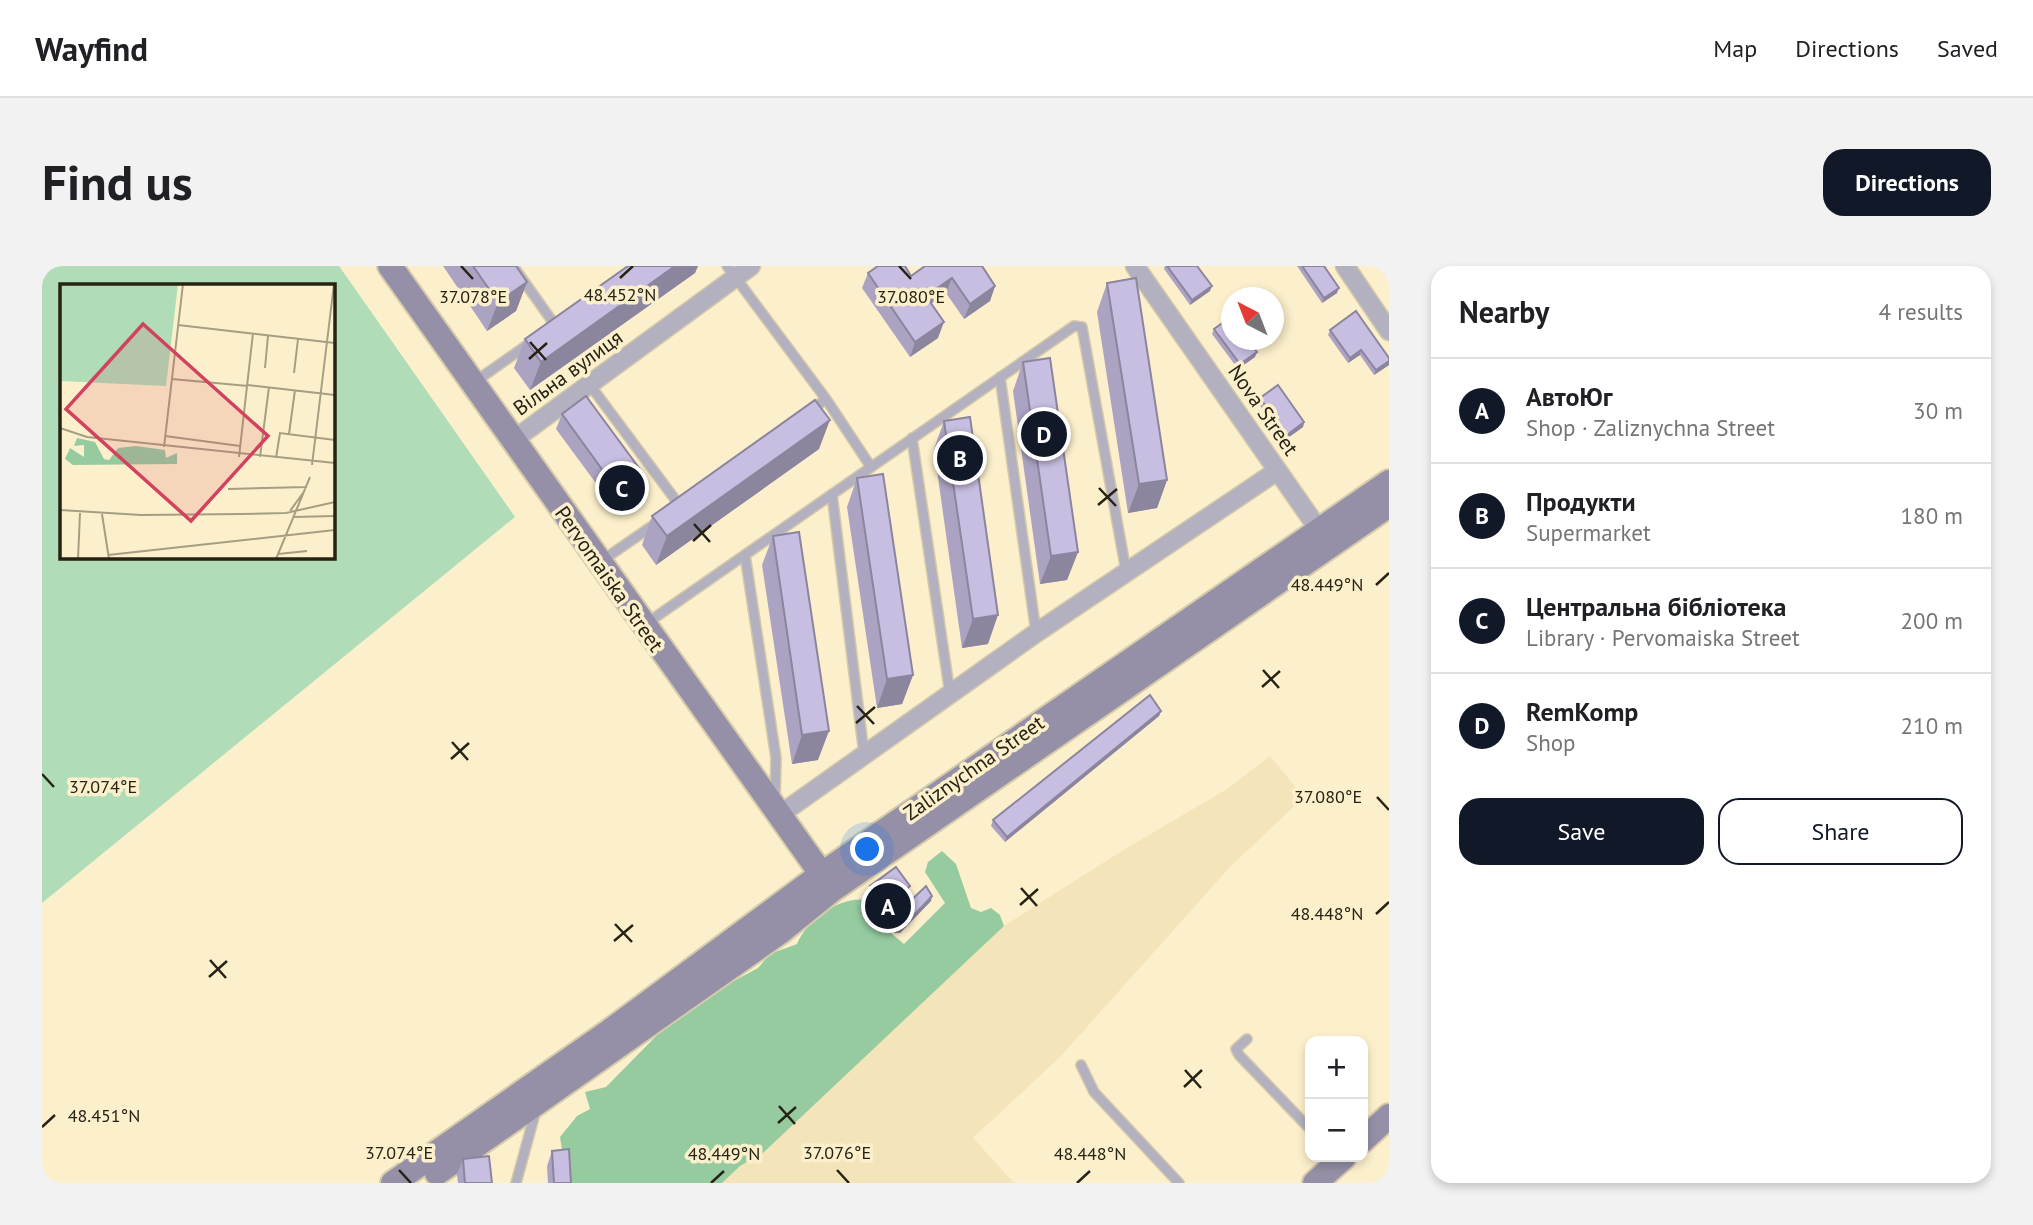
<!DOCTYPE html>
<meta charset="utf-8">
<style>
body{margin:0;font-family:"PT Sans",sans-serif;background:#f2f2f2;color:#202124}
.controls{position:absolute;right:21px;bottom:21px;display:grid;overflow:hidden;border-radius:14px;box-shadow:0 4px 10px #0003}
.controls button{width:63px;height:63px;display:grid;place-items:center;padding:0;border:0;border-bottom:2px solid #e0e0e0;background:#fff;color:#202124;font:35px sans-serif}
.compass{position:absolute;left:1179px;top:21px;width:63px;height:63px;border-radius:50%;background:#fff;box-shadow:0 4px 10px #0003;rotate:318deg}
.you{position:absolute;left:826px;top:584px;width:24px;height:24px;margin:-18px;border:5px solid #fff;border-radius:50%;background:#1a73e8;box-shadow:0 0 0 10px #1a73e833}
.badge{display:grid;place-items:center;width:46px;height:46px;border-radius:50%;background:#111827;color:#fff;font-size:23px;font-weight:700}
.pin{position:absolute;translate:-50% -50%;border:4px solid #fff;box-shadow:0 2px 7px #0006}
.list{margin:0;padding:0;list-style:none}
h2{display:flex;justify-content:space-between;align-items:center;height:91px;margin:0;padding:0 28px;font-size:30px}
h2 small{font-size:23px;font-weight:400;color:#757577}
.list li{display:grid;grid-template-columns:46px 1fr auto;gap:21px;align-items:center;box-sizing:border-box;height:105px;padding:0 28px;border-top:2px solid #e0e0e0}
.list b{display:block;font-size:26px;white-space:nowrap}
.list p{margin:0;font-size:23px;white-space:nowrap;color:#757577}
.list em{font-size:23px;font-style:normal;color:#757577}
.actions{display:flex;gap:14px;padding:21px 28px}
.actions a{flex:1;padding:16px 0;border:2px solid #111827;border-radius:21px;text-align:center;font-size:24px;color:#111827}
.actions .main{background:#111827;color:#fff}
.map{position:relative;flex:none;width:1347px;height:917px;overflow:hidden;border-radius:21px}
header{display:flex;align-items:center;gap:42px;box-sizing:border-box;height:98px;padding:0 35px;background:#fff;border-bottom:2px solid #e0e0e0}
header strong{font-size:33px}
nav{display:flex;gap:38px;margin-inline-start:auto;font-size:24px}
.intro{display:flex;align-items:center;justify-content:space-between;box-sizing:border-box;height:168px;padding:0 42px}
h1{margin:0;font-size:49px}
.button{padding:18px 32px;border-radius:21px;background:#111827;color:#fff;font-size:24px;font-weight:700}
main{display:flex;gap:42px;padding:0 42px}
aside{flex:1;background:#fff;border-radius:21px;box-shadow:0 4px 10px #0003}
.map>svg:first-child{display:block}
</style>
<header>
<strong>Wayfind</strong>
<nav><a>Map</a><a>Directions</a><a>Saved</a></nav>
</header>
<div class="intro"><h1>Find us</h1><a class="button">Directions</a></div>
<main>
<div class="map">
<svg width="1347" height="917" viewBox="0 0 1347 917">
<rect width="100%" height="100%" fill="#fcf0cc"/>
<!-- built -->
<path fill="#f3e5b9" d="M1228,490L1262,531L1187,602L1020,789L931,872L972,917H680L698,900L721,887L962,660L1083,583L1185,523Z"/>
<!-- green -->
<path fill="#b0dcb7" fill-rule="evenodd" d="M0,0H297L473,251L0,637ZM290,19V290H19V19Z"/>
<!-- forest -->
<path fill="#96cba0" d="M900,585L914,598L929,642L939,646L949,642L958,649L962,660L721,887L698,900L680,917H525L518,871L535,850L548,843L543,826L564,821L620,764L664,730L716,702L728,688L755,678C765,654 798,630 824,634L838,658L862,678L903,637L883,606L886,596Z"/>
<g fill="none" stroke-linecap="round" stroke-linejoin="round">
<!-- lane casing -->
<g stroke="#d5cbab" stroke-width="12">
<path id="lane" d="M471,0L513,59L508,63
M685,0L784,133L829,201
M958,111L994,366
M434,115L488,77
M548,119L638,240
M768,145L784,133
M870,172L908,428
M790,228L822,488
M703,289L734,492L733,533
M558,296L613,258
M605,357L1032,60L1040,61L1084,305
M1205,773L1194,783L1197,789L1268,863
M1039,799L1052,826L1137,917
M474,917L494,844"/>
</g>
<!-- street casing -->
<g stroke="#d5cbab" stroke-width="21">
<path id="street" d="M1093,0L1284,274
M1303,0L1347,65
M470,175L709,0
M736,550L994,367L1235,205"/>
</g>
<!-- secondary casing -->
<g stroke="#d5cbab" stroke-width="28">
<path id="secondary" d="M348,0L788,620
M1321,874L1347,850
M395,907L738,666L790,624L1347,239
M351,917L568,765L780,608L1347,216
M1273,917L1302,891"/>
</g>
<!-- lane -->
<use href="#lane" stroke="#b3b0bf" stroke-width="9"/>
<!-- street -->
<use href="#street" stroke="#b3b0bf" stroke-width="18"/>
<!-- secondary -->
<use href="#secondary" stroke="#9590a7" stroke-width="24"/>
</g>
<!-- wall -->
<path fill="#aca3c2" d="M401,0H474L485,16L474,45L445,65Z
M586,0H656L653,7L488,124L472,102L483,73Z
M883,0L953,20L948,35L922,53L904,27L889,38L896,72L868,91L820,22L826,7L869,10Z
M1123,0H1155L1168,25L1148,39L1122,3Z
M1255,0H1282L1295,27L1280,37Z
M1065,17L1125,214L1115,242L1086,247L1055,46Z
M1172,63L1213,91L1196,103L1170,68Z
M1288,64L1347,99L1332,109L1318,89L1306,97L1286,69Z
M981,96L1036,286L1025,314L998,318L971,125Z
M1218,132L1262,156L1261,161L1243,174L1216,137Z
M520,148L600,206L594,221L570,239L514,163Z
M902,155L946,378L920,382L892,183Z
M777,183L614,299L600,279L610,250Z
M815,212L871,409L860,438L835,442L805,241Z
M731,270L776,494L750,498L720,299Z
M1119,445L1117,450L963,576L949,560L951,554Z
M828,620H868L866,625L856,632L863,640L889,635L858,667H853L826,626Z
M510,885L529,917H506L505,900Z
M421,893L450,917H416L415,908Z"/>
<!-- shaded-wall -->
<path fill="#8c859e" d="M633,0H656L653,7L488,124L499,96Z
M910,12L904,27L878,45L884,30Z
M485,16L474,45L445,65L456,36Z
M953,20L948,35L922,53L928,38Z
M1170,20L1168,25L1148,39L1150,34Z
M1297,22L1295,27L1280,37L1282,32Z
M902,56L896,72L868,91L873,76Z
M1319,84L1318,89L1306,97L1308,92Z
M1215,86L1213,91L1196,103L1198,98Z
M1347,95V99L1332,109L1334,104Z
M788,154L777,183L614,299L625,270Z
M1262,156L1261,161L1243,174L1245,169Z
M600,206L594,221L570,239L575,224Z
M1125,214L1115,242L1086,247L1097,218Z
M1036,286L1025,314L998,318L1009,290Z
M956,349L946,378L920,382L931,353Z
M871,409L860,438L835,442L845,413Z
M1119,445L1117,450L963,576L965,571Z
M787,465L776,494L750,498L760,469Z
M868,620L866,625L853,635L854,630Z
M890,630L889,635L858,667H853L855,662Z"/>
<!-- building -->
<path fill="#c8bee1" stroke="#8c859e" stroke-width="2" d="M431,0H474L485,16L456,36Z
M586,0H633L499,96L483,73Z
M836,0H863L869,10L883,0H940L953,20L928,38L910,12L884,30L902,56L873,76L826,7Z
M1125,0H1155L1170,20L1150,34Z
M1260,0H1282L1297,22L1282,32Z
M1094,12L1125,214L1097,218L1065,17Z
M1314,45L1347,92V95L1334,104L1319,84L1308,92L1288,64Z
M1189,51V74H1206L1215,86L1198,98L1172,63Z
M1008,92L1036,286L1009,290L981,96Z
M1236,119L1262,156L1245,169L1218,132Z
M544,130L600,206L575,224L520,148Z
M773,134L788,154L625,270L610,250Z
M928,151L956,349L931,353L902,155Z
M841,208L871,409L845,413L815,212Z
M757,266L787,465L760,469L731,270Z
M1108,429L1119,445L965,571L951,554Z
M854,601L868,620L854,630L863,640L884,620L890,630L860,662H855L828,620Z
M527,883L529,917H512L510,885Z
M447,890L450,917H423L421,893Z"/>
<!-- ticks -->
<path fill="none" stroke="#262214" stroke-width="2.5" d="M419,0L431,13M857,0L869,13M578,12L591,0M488,76L504,94M487,93L505,77M1057,222L1074,240M1056,239L1075,223M652,258L668,276M651,275L669,259M1334,319L1347,307M1221,404L1237,422M1220,421L1238,405M815,440L832,458M814,457L833,441M410,476L426,494M409,493L427,477M0,508L12,521M1335,531L1347,544M979,622L995,640M978,639L996,623M1334,648L1347,636M573,658L590,676M572,675L591,659M168,694L184,712M167,711L185,695M1143,804L1159,822M1142,821L1160,804M737,840L753,858M736,857L754,841M0,861L13,849M357,904L369,917M795,904L807,917M669,917L682,905M1035,917L1048,905"/>
<g text-anchor="middle" stroke-width="7" stroke-linejoin="round" paint-order="stroke">
<!-- street labels -->
<g font-size="21" fill="#262214" stroke="#fcf0cc">
<text transform="translate(526 107) rotate(-36)" y="7">Вільна вулиця</text>
<text transform="translate(1221 144) rotate(55)" y="7">Nova Street</text>
<text transform="translate(567 313) rotate(55)" y="7">Pervomaiska Street</text>
<text transform="translate(932 502) rotate(-35)" y="7">Zaliznychna Street</text>
</g>
</g>
<!-- overview -->
<g transform="translate(18 18)">
<rect width="275" height="275" fill="#fcf0cc"/>
<path d="M0,0H118L106,102L0,97Z" fill="#b0dcb7"/>
<path d="M17,154L35,158L44,175L49,176L58,164L76,162L105,166L106,174L117,169V180L13,181L5,175L10,164L24,173V161L14,162Z" fill="#96cba0"/>
<path fill="none" stroke="#a69e82" stroke-width="2" d="M118,41L275,59M205,84L208,52M234,89L238,55M112,95L188,102M188,101L275,111M0,144L27,153L275,179M229,150L235,106M105,152L180,162M104,163L123,0M179,173L193,49M200,173L209,103M216,174L220,149L275,156M252,181L274,0M168,205L247,203M0,226L81,231L181,230L226,229L275,218M230,227L243,209M42,230L49,275M234,233L275,232M218,270L247,267M48,271L275,246M18,275L20,229M216,275L250,193"/>
<path fill="#d2425e" fill-opacity="0.15" stroke="#d2425e" stroke-width="3.5" d="M83,40L208,152L131,237L6,125Z"/>
<rect width="275" height="275" fill="none" stroke="#262214" stroke-width="3.5"/>
</g>
<g font-size="18" text-anchor="middle" fill="#262214" stroke="#fcf0cc" stroke-width="7" stroke-linejoin="round" paint-order="stroke">
<text x="578" y="35">48.452°N</text>
<text x="431" y="37">37.078°E</text>
<text x="869" y="37">37.080°E</text>
<text x="1285" y="325">48.449°N</text>
<text x="61" y="527">37.074°E</text>
<text x="1286" y="537">37.080°E</text>
<text x="1285" y="654">48.448°N</text>
<text x="62" y="856">48.451°N</text>
<text x="357" y="893">37.074°E</text>
<text x="795" y="893">37.076°E</text>
<text x="682" y="894">48.449°N</text>
<text x="1048" y="894">48.448°N</text>
</g>
</svg>
<div class="controls">
<button>+</button>
<button>−</button>
</div>
<svg class="compass" viewBox="-18 -18 36 36"><path d="M0-13l5 13h-10z" fill="#e53935"/><path d="M0 13l5-13h-10z" fill="#757577"/></svg>
<div class="you"></div>
<div class="pin badge" style="left:846px;top:640px">A</div>
<div class="pin badge" style="left:918px;top:192px">B</div>
<div class="pin badge" style="left:580px;top:222px">C</div>
<div class="pin badge" style="left:1002px;top:168px">D</div>
</div>
<aside>
<h2>Nearby<small>4 results</small></h2>
<ul class="list">
<li><span class="badge">A</span><div><b>АвтоЮг</b><p>Shop · Zaliznychna Street</p></div><em>30 m</em></li>
<li><span class="badge">B</span><div><b>Продукти</b><p>Supermarket</p></div><em>180 m</em></li>
<li><span class="badge">C</span><div><b>Центральна бібліотека</b><p>Library · Pervomaiska Street</p></div><em>200 m</em></li>
<li><span class="badge">D</span><div><b>RemKomp</b><p>Shop</p></div><em>210 m</em></li>
</ul>
<div class="actions"><a class="main">Save</a><a>Share</a></div>
</aside>
</main>
